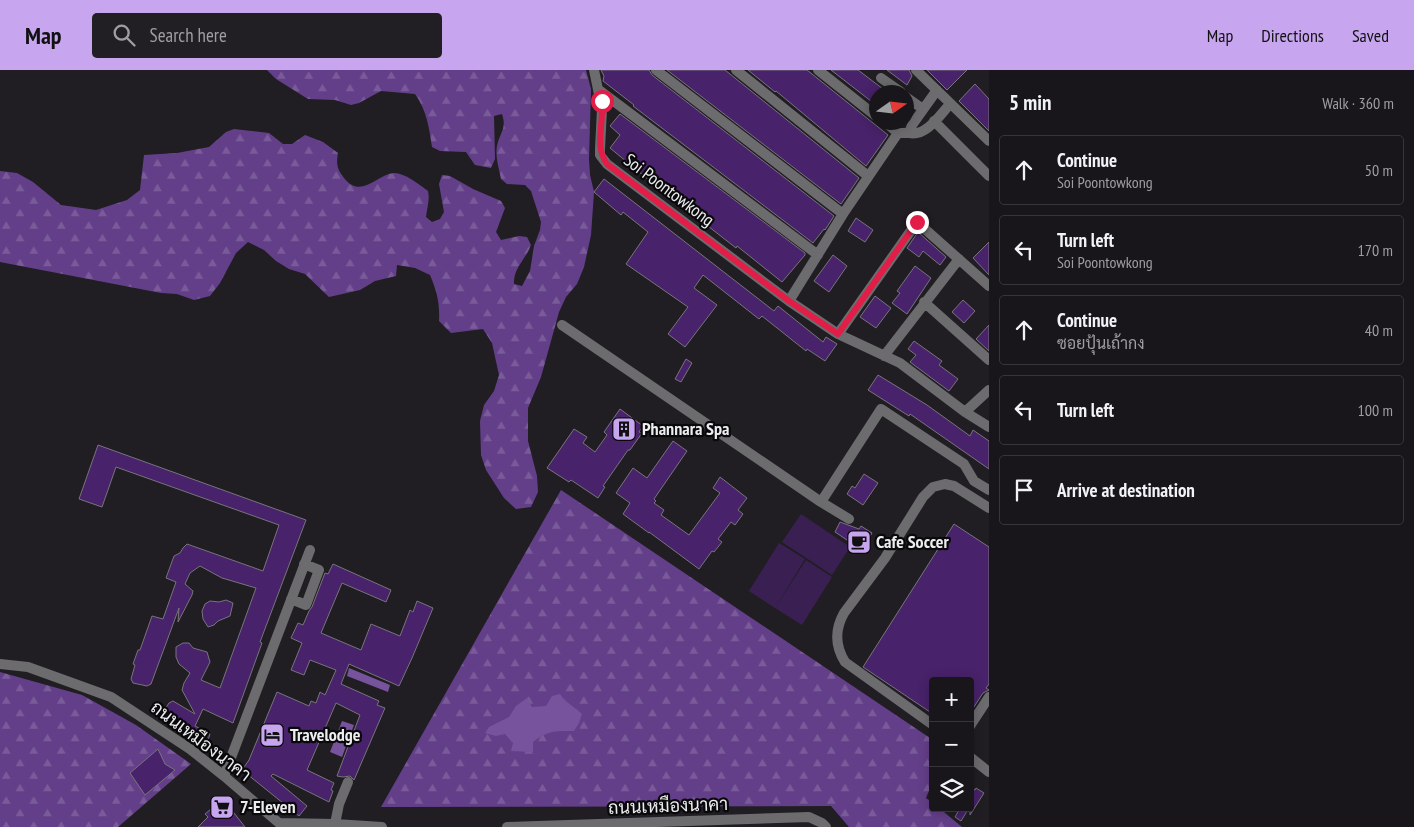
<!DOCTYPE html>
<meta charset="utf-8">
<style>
body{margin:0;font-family:"PT Sans Narrow",Sarabun,sans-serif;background:#211f23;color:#f1f3f6}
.controls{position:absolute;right:15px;bottom:15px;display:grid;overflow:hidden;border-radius:5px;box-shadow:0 2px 12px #0003}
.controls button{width:45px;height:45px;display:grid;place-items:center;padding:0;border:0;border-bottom:1px solid #363539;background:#18161a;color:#f1f3f6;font:25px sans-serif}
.compass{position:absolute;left:869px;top:15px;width:45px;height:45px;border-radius:50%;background:#18161a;box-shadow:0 2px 12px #0003;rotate:76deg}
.stop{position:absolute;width:15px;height:15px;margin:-11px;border:4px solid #e11d48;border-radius:50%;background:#fff}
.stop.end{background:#e11d48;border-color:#fff;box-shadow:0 1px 5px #0008}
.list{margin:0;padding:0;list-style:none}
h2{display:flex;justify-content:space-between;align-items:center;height:65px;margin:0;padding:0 20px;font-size:21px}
h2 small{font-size:16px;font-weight:400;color:#9f9fa2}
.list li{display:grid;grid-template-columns:32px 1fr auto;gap:15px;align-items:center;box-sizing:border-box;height:70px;margin:0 10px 10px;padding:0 10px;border:1px solid #363539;border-radius:5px}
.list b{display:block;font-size:19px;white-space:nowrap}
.list p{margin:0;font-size:16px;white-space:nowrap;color:#9f9fa2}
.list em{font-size:16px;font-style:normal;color:#9f9fa2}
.icon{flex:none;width:28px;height:28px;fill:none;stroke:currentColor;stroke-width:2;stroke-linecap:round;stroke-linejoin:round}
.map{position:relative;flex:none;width:989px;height:757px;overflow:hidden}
header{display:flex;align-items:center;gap:30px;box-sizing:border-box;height:70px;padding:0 25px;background:#c7a6ef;color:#111}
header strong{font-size:24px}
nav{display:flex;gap:28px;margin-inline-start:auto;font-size:18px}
.search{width:350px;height:45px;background:#211f23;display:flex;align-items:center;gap:12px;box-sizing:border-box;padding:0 18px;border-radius:5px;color:#9f9fa2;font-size:19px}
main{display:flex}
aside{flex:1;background:#18161a}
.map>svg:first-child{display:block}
</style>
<header>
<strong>Map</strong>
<div class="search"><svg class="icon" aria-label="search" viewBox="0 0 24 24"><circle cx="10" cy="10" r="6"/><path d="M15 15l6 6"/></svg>Search here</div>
<nav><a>Map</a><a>Directions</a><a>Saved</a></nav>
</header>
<main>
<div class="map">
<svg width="989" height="757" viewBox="0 0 989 757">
<defs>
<pattern id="forest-firs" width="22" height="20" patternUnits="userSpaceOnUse" patternTransform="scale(1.25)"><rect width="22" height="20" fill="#643f89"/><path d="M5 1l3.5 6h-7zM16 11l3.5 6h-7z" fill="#7a5b9a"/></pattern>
</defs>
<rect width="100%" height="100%" fill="#201e23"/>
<!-- forest -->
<path fill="url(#forest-firs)" d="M267,0H586L591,19L589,89L590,105L594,122L591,165L584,197L577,214L566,227L559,242L541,307L528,338V371L537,406L538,422L531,437L516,439L504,428L486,400L481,385L480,351L484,335L494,321L499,305L492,273L483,259L451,263L439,251C440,234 437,221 430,205L415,198L397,195L396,206L375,211L360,220L329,227L305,204L289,199L276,191L264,180L248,172L236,183L220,213L210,226L194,230L177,224L161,223L0,192V101L17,103L33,112L61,135L96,140L127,130L140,120L144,85L177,83L209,77L226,62L234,59L269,63L283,74H292L305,65L323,72L338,83C336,94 337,99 344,108C361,130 377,104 394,103C405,103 420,115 428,121C430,130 427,137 426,147L432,152L440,149L444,142L439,114L442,105L450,106L473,119L501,131L505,138L496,162L501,170L519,166L527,167L531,175C526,189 513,198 514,214L522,216L530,201L534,176L540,160L541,152L531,121L525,115L507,114L501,109C499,98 495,86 497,76C500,62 507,59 502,44L494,46L495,89L491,98L475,95L466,82L440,81L432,77C429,57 427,41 415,24L381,21L359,33L351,35L335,30L308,29L276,9Z
M561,420L933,670V711L926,728L933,733V738H939L962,757H849L831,736L381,737Z
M0,602L82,625L136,655L191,694L118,757H0Z"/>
<!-- pitch -->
<path fill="#3a2052" d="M801,444L850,477L832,505L782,472Z
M779,473L805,489L775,538L749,521Z
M806,490L832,507L802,555L775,538Z"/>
<!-- water -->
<path fill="#77529d" d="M349,598L390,615L388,622L347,606Z
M560,624C566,633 575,637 582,644L579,653L574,661C556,661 548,660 533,672V682L511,681L513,673L505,664L496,666L485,663L489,657L509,647L516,636L527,628L532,637L546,636L552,626Z
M342,651L354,655L342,687L330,682Z"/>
<!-- building -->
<path fill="#48226a" stroke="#77757b" d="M601,0H649L652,5L834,146L825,160L824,159L813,173L633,36L634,35L603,11L604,6Z
M667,0H725L859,108L841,134Z
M748,0H807L888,65L866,96L776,21L775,22Z
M831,0H858L887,22H876V35Z
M887,0H909L912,6L907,15Z
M927,0H967L947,20Z
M975,14L989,29V61L959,31Z
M620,44L805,183V185L782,212L737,176L736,178L690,142L689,143L610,78L620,65L610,56Z
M604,109L774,241L778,236L823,272L826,267L837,274L825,291L807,279L806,281L762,246L759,249L703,205L694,218L717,235L685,277L668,264L688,237L626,194L648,162L623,142L621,145L594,122Z
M856,148L873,160L865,172L848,161Z
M918,162L946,187L940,195L923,181L919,187L907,178Z
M989,172V205L973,188Z
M833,185L847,196L829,222L814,211Z
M915,196L931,208L907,244L892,233L900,223L897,221Z
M875,226L891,238L876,258L860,247Z
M963,230L975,241L964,253L952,242Z
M989,255V281L976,269Z
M914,271L942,291L939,295L958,309L949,321L910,292L916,285L908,279Z
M686,289L692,293L681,312L675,309Z
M878,305L927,335L970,366L973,360L989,371V399L910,344L909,346L868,320Z
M620,339L643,356L639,362L642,363L630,380H628L603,416L605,417L598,428L571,410L569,412L547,398L574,359L587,367L583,373L595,382L607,365L604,362Z
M673,371L687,381L654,429L656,431L654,433L664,440L661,445L689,465L720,423L713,418L720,407L747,428L738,440L743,444L735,455L731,452L718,469L722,472L714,482L712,481L699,499L649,462V463L623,444L630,433L616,423L633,398L647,408Z
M98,375L306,450L260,572L262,573L233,653L203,639L195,656L210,664L207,673H203L198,667L191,664L188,662L189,658L179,650L171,648L167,644L165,639L169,633L173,631L195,644L182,620L184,613L190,603L179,594L176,587V577L183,573H189L193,578L207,582L210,592L201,610L220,618L256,518L222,508L200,496L190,503L185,514L193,521L192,525L178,552L179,538L151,614L147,616L133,613L131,609L135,595L133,594L138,580H140L152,546L163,549L176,512L166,508L174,486L180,483L183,478L187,474L263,501L279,455L116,397L102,437L79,429Z
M864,404L878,413L863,435L847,424L852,416L855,418Z
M840,452L859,459L861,456L872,463L862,480L835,462Z
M954,454L989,477V614L986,618L989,620L983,623L970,643V611H933V644L863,597Z
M333,494L391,520L386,532L342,513L321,563L361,580L371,554L400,566L410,540L413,542L417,531L433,538L412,588L399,616L349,594L341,614L379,631L377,635L385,638L354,710L350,706L343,707L337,706L360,645L336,633L307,700L334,713L331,720L333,721L329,732L273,704L271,706L307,736L299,746L242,700L249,690L277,622L309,636L311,631L316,633L320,622L325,625L336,600L310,590L304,605L291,600L302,573L291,568L298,553L303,555L309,541L312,537L325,503L328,504Z
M226,530L233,533L230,546L218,551L214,555L208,557L203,549L202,541L205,534L210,531L219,532Z
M158,679L165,694L175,700L145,725L130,703Z
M970,717L975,720L976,718L984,723L970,745Z
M223,729L245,757H198L208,747L205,744Z
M960,738H969L961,751L955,747Z"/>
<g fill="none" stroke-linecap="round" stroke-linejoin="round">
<!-- minor -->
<path stroke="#6c6b6d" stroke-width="10" d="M594,0L602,39L600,79V85L607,94L789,231L838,264L900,293L965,342L989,357
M656,0L843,144
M736,0L868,106
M818,0L876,46
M916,0L989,71
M881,8L901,22
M599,20L818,185
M906,27L923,39
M934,51L989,106
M885,52L898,63H909L912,55L937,20
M909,63C926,67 940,45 950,34
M789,231L843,144L898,63
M924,232L989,290
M562,255L821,432L849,449
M838,264L917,152L989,216
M884,286L959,189
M965,342L989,320
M821,432L881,339L964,394L974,411L989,420
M291,529L306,535L319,500L304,494
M0,594L28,597L111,627L190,679L224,706L279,753L335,754L382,757
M933,655L845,592C835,576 835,559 844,543L885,488L923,427L933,417L945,414L954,416L989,438
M970,656L989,627
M970,687L989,702
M224,706L310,480
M335,754L339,734L348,712
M507,757L809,747L822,753L826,757"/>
</g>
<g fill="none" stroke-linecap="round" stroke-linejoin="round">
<!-- route -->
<path stroke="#e11d48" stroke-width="6" d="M602,31C604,52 594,76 607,94L789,231L838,264L917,152"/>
</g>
<!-- icons -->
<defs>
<g id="building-square" transform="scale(1.25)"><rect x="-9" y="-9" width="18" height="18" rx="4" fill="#c7a6ef" stroke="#09090b"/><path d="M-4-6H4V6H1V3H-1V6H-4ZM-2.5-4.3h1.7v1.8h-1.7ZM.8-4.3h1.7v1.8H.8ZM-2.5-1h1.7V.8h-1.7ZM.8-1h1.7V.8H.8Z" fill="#111"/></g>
<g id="cafe-square" transform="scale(1.25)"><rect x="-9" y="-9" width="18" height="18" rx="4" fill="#c7a6ef" stroke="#09090b"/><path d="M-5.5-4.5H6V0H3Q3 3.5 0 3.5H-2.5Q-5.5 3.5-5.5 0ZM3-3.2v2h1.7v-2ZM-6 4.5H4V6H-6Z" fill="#111"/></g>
<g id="hotel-square" transform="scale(1.25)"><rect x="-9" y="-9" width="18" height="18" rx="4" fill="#c7a6ef" stroke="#09090b"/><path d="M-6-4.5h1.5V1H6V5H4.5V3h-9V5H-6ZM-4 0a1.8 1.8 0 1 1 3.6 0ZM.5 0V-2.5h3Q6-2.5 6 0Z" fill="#111"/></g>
<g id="supermarket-square" transform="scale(1.25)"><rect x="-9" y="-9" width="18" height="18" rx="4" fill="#c7a6ef" stroke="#09090b"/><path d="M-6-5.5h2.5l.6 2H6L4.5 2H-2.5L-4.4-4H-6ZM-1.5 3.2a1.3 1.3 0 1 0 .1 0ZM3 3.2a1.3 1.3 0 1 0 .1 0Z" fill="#111"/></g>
</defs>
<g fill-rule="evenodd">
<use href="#building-square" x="624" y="359"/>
<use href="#cafe-square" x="859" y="472"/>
<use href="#hotel-square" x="272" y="665"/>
<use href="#supermarket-square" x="222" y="737"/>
</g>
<g text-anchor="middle" stroke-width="4.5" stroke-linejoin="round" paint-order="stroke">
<!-- street labels -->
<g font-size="18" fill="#edecef" stroke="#09090b">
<text transform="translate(669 120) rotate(37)" y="6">Soi Poontowkong</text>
<text transform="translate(201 671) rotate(37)" y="6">ถนนเหมืองนาคา</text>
<text transform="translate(668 736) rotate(-2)" y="6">ถนนเหมืองนาคา</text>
</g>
<!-- poi labels -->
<g font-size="18" font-weight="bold" fill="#edecef" stroke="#09090b" text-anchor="start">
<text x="642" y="365">Phannara Spa</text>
<text x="876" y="478">Cafe Soccer</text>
<text x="290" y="671">Travelodge</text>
<text x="240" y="743">7-Eleven</text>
</g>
</g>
</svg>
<div class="controls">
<button>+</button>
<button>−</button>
<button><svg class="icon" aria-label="layers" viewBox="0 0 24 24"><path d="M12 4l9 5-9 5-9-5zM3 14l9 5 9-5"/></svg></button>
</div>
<svg class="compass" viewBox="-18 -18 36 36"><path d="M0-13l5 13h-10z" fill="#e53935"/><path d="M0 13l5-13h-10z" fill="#9f9fa2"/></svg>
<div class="stop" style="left:602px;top:31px"></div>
<div class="stop end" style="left:917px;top:152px"></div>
</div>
<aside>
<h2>5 min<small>Walk · 360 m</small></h2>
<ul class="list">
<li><svg class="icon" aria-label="ahead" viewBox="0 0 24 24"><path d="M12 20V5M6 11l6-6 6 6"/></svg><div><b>Continue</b><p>Soi Poontowkong</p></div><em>50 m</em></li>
<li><svg class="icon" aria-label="left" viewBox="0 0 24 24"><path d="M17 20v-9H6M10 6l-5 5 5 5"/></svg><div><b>Turn left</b><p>Soi Poontowkong</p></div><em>170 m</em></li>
<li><svg class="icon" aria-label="ahead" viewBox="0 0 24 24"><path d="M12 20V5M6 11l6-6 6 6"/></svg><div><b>Continue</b><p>ซอยปุ้นเถ้ากง</p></div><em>40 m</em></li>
<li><svg class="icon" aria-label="left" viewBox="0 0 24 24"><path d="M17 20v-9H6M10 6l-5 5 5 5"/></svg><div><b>Turn left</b></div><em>100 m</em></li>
<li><svg class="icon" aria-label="arrive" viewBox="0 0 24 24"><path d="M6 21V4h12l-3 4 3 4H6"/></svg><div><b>Arrive at destination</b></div></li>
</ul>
</aside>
</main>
